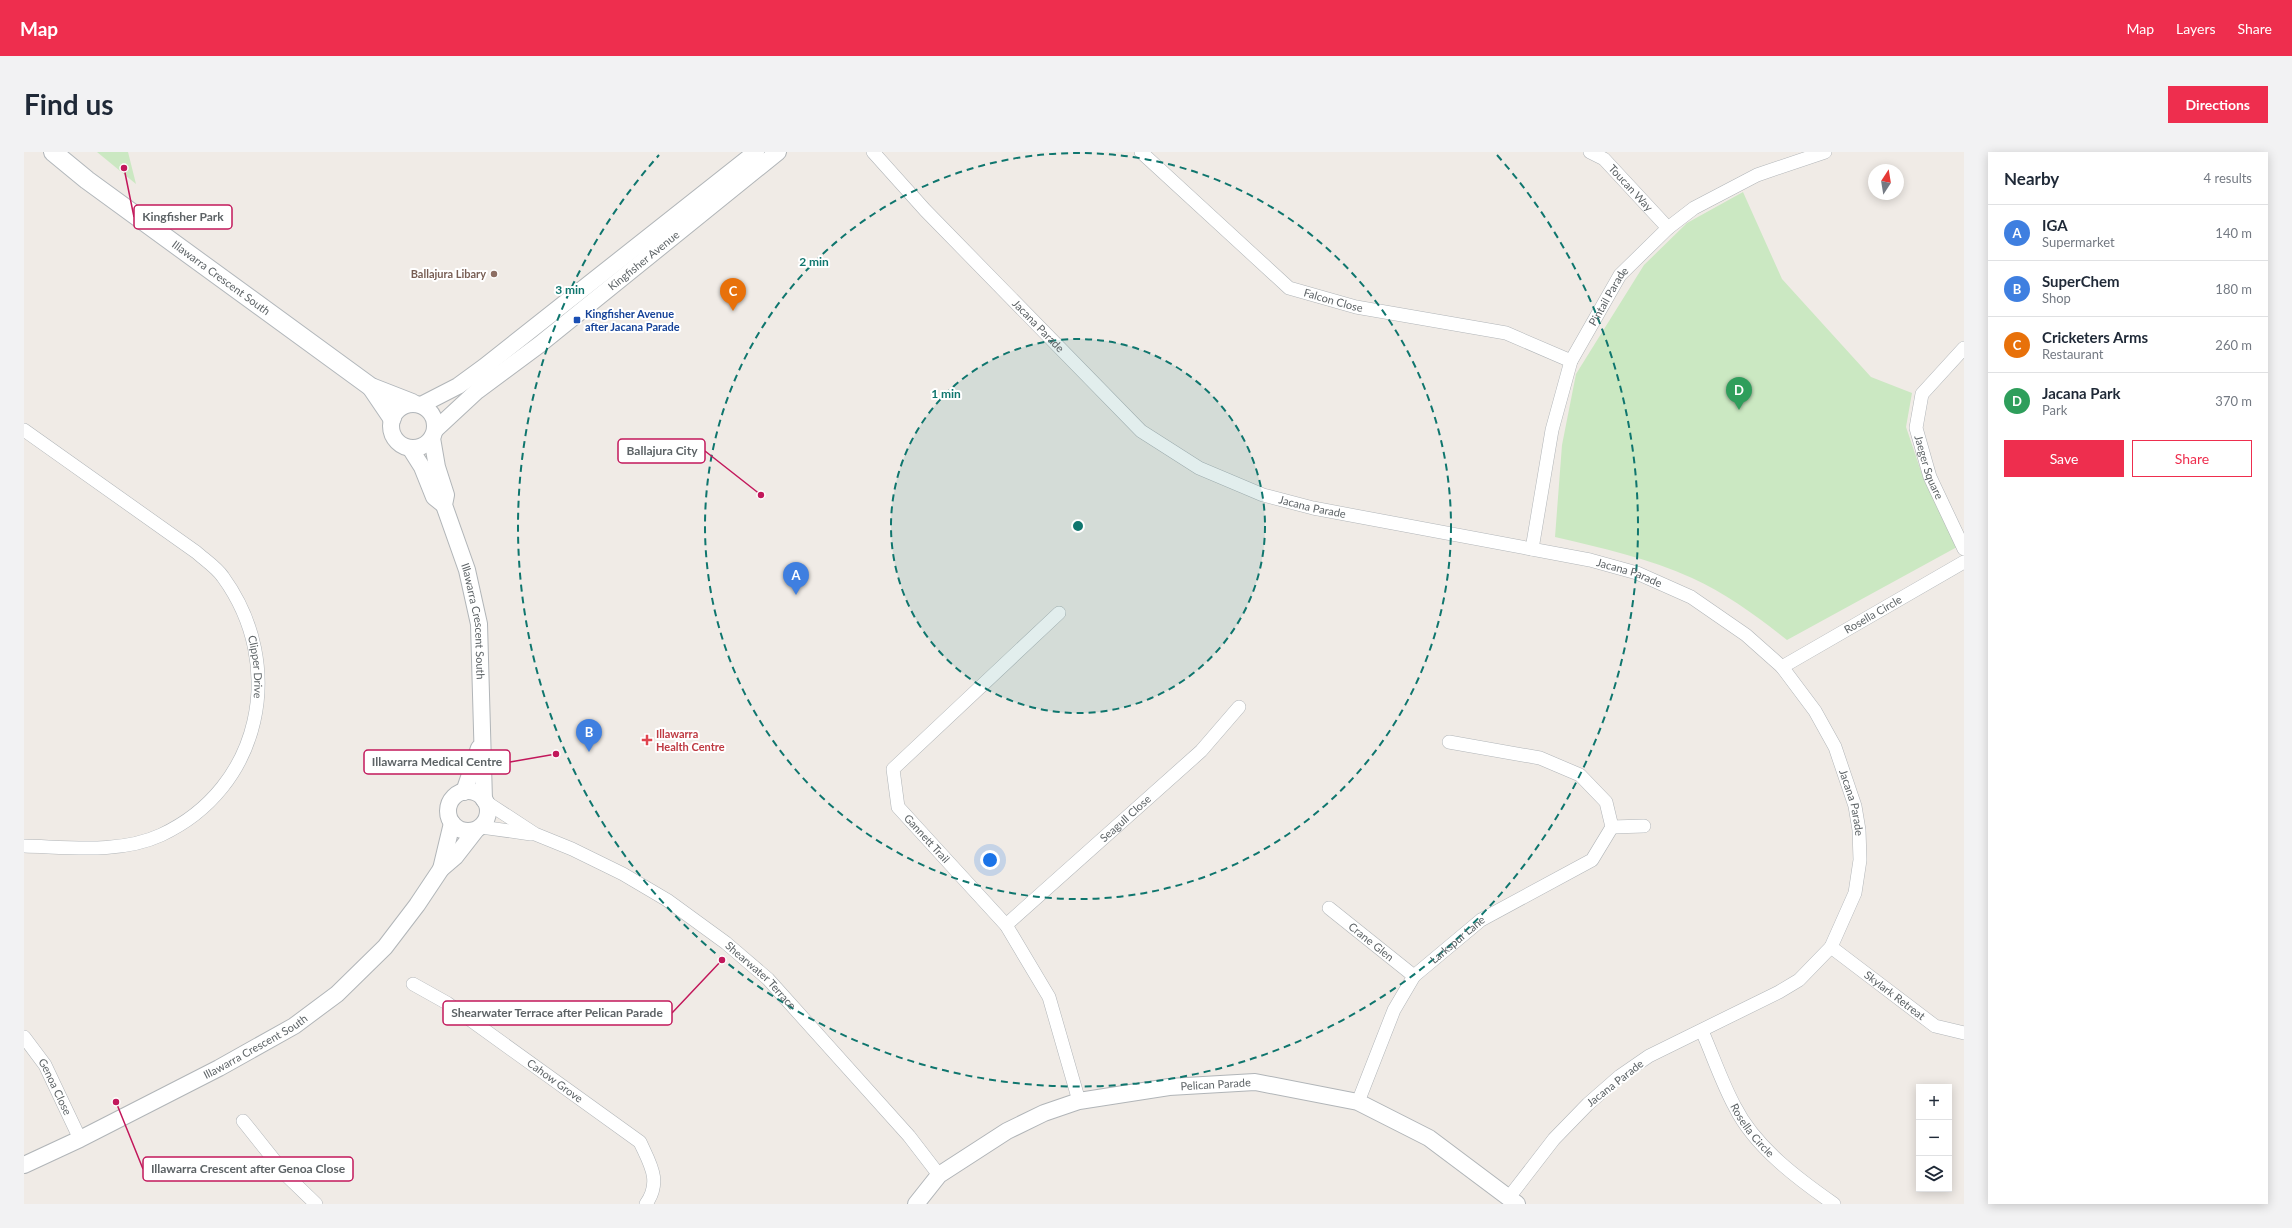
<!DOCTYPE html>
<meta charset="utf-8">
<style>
body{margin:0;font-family:Lato,sans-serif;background:#f2f2f3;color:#1f2937}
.controls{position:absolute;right:12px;bottom:12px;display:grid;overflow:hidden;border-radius:0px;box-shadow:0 2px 10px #0003}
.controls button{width:36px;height:36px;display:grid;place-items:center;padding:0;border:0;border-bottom:1px solid #e0e1e3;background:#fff;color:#1f2937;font:20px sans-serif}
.compass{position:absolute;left:1844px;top:12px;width:36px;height:36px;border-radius:50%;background:#fff;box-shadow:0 2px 10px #0003;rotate:12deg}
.you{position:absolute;left:966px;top:708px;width:14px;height:14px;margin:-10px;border:3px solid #fff;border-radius:50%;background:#1a73e8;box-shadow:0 0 0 6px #1a73e833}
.badge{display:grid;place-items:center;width:26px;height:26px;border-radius:50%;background:#ee2e4e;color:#fff;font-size:13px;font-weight:700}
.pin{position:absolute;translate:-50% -33px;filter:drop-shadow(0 1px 2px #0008)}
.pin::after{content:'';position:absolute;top:21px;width:14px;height:12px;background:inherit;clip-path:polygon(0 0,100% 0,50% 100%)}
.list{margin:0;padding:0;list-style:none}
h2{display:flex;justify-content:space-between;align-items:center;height:52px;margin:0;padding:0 16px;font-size:17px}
h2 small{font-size:13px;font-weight:400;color:#747a83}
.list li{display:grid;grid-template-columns:26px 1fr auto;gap:12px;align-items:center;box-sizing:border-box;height:56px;padding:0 16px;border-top:1px solid #e0e1e3}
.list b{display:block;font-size:15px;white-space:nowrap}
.list p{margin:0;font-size:13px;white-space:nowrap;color:#747a83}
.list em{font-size:13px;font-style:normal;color:#747a83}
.actions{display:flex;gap:8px;padding:12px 16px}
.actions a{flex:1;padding:9px 0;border:1px solid #ee2e4e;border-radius:0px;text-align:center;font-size:14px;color:#ee2e4e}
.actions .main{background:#ee2e4e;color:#fff}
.icon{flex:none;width:22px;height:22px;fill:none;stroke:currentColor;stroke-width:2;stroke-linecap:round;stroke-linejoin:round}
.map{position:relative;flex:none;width:1940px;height:1052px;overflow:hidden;border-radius:0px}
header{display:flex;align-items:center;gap:24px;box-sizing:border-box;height:56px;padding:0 20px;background:#ee2e4e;color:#fff}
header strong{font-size:19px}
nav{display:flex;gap:22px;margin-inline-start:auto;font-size:14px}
.intro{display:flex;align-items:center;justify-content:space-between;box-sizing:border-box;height:96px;padding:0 24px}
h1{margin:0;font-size:28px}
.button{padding:10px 18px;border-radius:0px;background:#ee2e4e;color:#fff;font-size:14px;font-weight:700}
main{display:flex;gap:24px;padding:0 24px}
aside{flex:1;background:#fff;border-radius:0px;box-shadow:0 2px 10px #0003}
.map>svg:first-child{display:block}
</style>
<header>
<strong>Map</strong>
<nav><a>Map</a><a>Layers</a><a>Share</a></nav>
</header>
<div class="intro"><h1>Find us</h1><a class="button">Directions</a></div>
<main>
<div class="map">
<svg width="1940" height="1052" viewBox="0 0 1940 1052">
<rect width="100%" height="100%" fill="#f0ebe6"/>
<!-- green -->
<path fill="#cbe8c2" d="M73,0H104L112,32Z
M1719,40L1758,127L1847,225L1888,241L1882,275L1900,328L1933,395L1763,488C1734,465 1703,442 1668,426C1625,406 1577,396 1531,385L1538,293L1552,222L1620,113L1663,71Z"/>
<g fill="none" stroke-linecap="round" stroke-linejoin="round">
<!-- minor casing -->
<g stroke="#b1b5b8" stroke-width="14">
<g id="minor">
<path id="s1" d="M849,0L901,58L1117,279L1175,316L1239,343L1289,356L1566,408L1613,421L1667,445L1722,483L1758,515L1791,559L1811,595L1831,654L1835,678L1836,708L1831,741L1807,795L1775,828L1755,840L1625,904L1596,924L1564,952L1530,987L1486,1044"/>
<path id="s2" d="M1117,0L1265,136L1332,155L1482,181L1547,209"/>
<path id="s3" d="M1566,0L1580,7L1644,76"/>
<path id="s4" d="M1940,196L1898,242L1892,276L1906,325L1940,397"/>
<path id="s5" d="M0,278L172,400C181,408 193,416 199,425C263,513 238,636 137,683C96,702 44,695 0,694"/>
<path id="s6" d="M1508,397L1528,278L1547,209L1596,123L1644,76L1670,56L1733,23L1801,0"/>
<path id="s7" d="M1035,461L869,617L874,655L982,773L1025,845L1055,949"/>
<path id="s8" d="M1758,515L1940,410"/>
<path id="s9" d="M462,650L511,682L548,697L599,722L643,748L702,791L744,827L885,984L915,1023"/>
<path d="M457,675L507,682"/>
<path d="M1588,675L1620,674"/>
<path id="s10" d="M1305,756L1390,824"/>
<path id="s11" d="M982,773L1177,599L1215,555"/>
<path id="s12" d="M1807,795L1911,874L1940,881"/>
<path id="s13" d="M389,832L423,851L616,990C626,1012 638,1029 622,1052"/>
<path id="s14" d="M1678,879C1689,904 1698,931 1711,955C1731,995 1774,1027 1810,1052"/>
<path id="s15" d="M0,885L21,913L56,987"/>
<path id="s16" d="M1334,950L1370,858L1390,824L1457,768L1568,708L1588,675L1582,650L1556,623L1516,606L1425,590"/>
<path d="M219,969L263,1024L292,1052"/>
</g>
</g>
<!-- tertiary casing -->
<g stroke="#b1b5b8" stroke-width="18">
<g id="tertiary">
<circle cx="389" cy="274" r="22"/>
<path d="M397,253L434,234L460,215L732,0"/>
<path id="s17" d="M411,278L453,239L515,193L754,0"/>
<path id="s18" d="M408,286L413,315L422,343L420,353L443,418L455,472L460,648"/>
<path d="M386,296L398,315L410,345L420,353"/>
<circle cx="444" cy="659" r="20"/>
<path d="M440,640L455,596"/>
<path d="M417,717L428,671"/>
<path id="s19" d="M0,1013L56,987L195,916L270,874L313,842L361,795L393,753L417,717L431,705L452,678"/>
<path id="s20" d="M892,1052L915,1023L983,979L1020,961L1055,949L1145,935L1231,930L1334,950L1405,986L1493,1052"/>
</g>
</g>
<!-- secondary casing -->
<g stroke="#b2b7bb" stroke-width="20">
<g id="secondary">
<path id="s21" d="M29,0L63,28L347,235L388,251"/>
<path d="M347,235L368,266"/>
</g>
</g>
<!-- minor -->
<use href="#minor" stroke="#fff" stroke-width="13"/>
<!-- tertiary -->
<use href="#tertiary" stroke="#fff" stroke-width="16"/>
<!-- secondary -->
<use href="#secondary" stroke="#fff" stroke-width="18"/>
</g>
<!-- distance rings -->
<circle cx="1054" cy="374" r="187" fill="#0f766e" fill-opacity=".12"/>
<g fill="none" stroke="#0f766e" stroke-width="2" stroke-dasharray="7 5">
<circle cx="1054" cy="374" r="187"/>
<circle cx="1054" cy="374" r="373"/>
<path d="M1473 3A560 560 0 1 1 635 3"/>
</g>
<!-- markers -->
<circle fill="#8d6e63" stroke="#fff" stroke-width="1.5" cx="470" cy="122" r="4"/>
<rect fill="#1a4fb4" stroke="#fff" stroke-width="1.5" x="549" y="164" width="8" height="8" rx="2"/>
<path fill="#e0444e" stroke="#fff" stroke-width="1.5" d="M621 582h4v4h4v4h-4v4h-4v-4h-4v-4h4z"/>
<g text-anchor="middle" stroke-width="4" stroke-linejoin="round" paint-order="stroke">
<!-- street labels -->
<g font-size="11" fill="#5d6366" stroke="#fff">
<text dy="4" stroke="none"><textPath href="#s3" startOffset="55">Toucan Way</textPath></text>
<text dy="4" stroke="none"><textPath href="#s17" startOffset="269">Kingfisher Avenue</textPath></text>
<text dy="4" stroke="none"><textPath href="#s21" startOffset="210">Illawarra Crescent South</textPath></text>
<text dy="4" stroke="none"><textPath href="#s6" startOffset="267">Pintail Parade</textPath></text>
<text dy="4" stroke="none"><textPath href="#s2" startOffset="247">Falcon Close</textPath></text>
<text dy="4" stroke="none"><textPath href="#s1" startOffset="240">Jacana Parade</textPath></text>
<text dy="4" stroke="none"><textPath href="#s4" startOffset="138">Jaeger Square</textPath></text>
<text dy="4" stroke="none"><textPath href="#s1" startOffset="576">Jacana Parade</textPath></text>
<text dy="4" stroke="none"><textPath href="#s1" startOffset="900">Jacana Parade</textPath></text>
<text dy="4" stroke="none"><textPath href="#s8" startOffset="105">Rosella Circle</textPath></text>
<text dy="4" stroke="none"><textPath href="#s18" startOffset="190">Illawarra Crescent South</textPath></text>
<text dy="4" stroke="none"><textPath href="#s5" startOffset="345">Clipper Drive</textPath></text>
<text dy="4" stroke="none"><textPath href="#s1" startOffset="1236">Jacana Parade</textPath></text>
<text dy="4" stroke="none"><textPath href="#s11" startOffset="160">Seagull Close</textPath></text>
<text dy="4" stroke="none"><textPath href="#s7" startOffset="309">Gannett Trail</textPath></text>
<text dy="4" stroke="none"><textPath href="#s16" startOffset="195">Larkspur Lane</textPath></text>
<text dy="4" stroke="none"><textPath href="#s10" startOffset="54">Crane Glen</textPath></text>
<text dy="4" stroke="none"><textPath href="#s9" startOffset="327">Shearwater Terrace</textPath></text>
<text dy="4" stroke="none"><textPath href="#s12" startOffset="80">Skylark Retreat</textPath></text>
<text dy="4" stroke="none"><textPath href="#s19" startOffset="260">Illawarra Crescent South</textPath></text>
<text dy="4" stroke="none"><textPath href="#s13" startOffset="172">Cahow Grove</textPath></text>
<text transform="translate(1591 931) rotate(-38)" y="4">Jacana Parade</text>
<text dy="4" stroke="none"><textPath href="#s20" startOffset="334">Pelican Parade</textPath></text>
<text dy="4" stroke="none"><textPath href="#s15" startOffset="59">Genoa Close</textPath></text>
<text dy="4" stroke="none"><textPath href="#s14" startOffset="112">Rosella Circle</textPath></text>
</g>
<!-- education labels -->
<g font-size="11" font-weight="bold" fill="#785e54" stroke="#fff" text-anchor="end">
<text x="462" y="126">Ballajura Libary</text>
</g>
<!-- transit labels -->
<g font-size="11" font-weight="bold" fill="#164399" stroke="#fff" text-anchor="start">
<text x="561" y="166">Kingfisher Avenue<tspan x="561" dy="13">after Jacana Parade</tspan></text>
</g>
<!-- health labels -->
<g font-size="11" font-weight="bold" fill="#be3a42" stroke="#fff" text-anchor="start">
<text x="632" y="586">Illawarra<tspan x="632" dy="13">Health Centre</tspan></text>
</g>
</g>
<circle cx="1054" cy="374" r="6" fill="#0f766e" stroke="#fff" stroke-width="2"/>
<g font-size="12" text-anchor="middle" font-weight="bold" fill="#0f766e" stroke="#fff" stroke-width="4" stroke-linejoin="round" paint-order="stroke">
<text x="790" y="114">2 min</text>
<text x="546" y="142">3 min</text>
<text x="922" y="246">1 min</text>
</g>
<!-- callouts -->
<path fill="none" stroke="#c2185b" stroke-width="1.5" d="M100 16L110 65M737 343L681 299M532 602L486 610M698 808L648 861M92 950L119 1017"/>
<g fill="#c2185b" stroke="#fff" stroke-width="1.5">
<circle cx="100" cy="16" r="4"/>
<circle cx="737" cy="343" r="4"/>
<circle cx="532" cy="602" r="4"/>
<circle cx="698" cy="808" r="4"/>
<circle cx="92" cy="950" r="4"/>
</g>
<g fill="#fff" stroke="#c2185b" stroke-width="1.5">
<rect x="110" y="53" width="98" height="24" rx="4"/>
<rect x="594" y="287" width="87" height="24" rx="4"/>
<rect x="340" y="598" width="146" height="24" rx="4"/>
<rect x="419" y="849" width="229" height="24" rx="4"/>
<rect x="119" y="1005" width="210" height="24" rx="4"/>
</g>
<g font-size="12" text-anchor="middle" font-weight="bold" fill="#5d6366">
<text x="159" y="69">Kingfisher Park</text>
<text x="638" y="303">Ballajura City</text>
<text x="413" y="614">Illawarra Medical Centre</text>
<text x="533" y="865">Shearwater Terrace after Pelican Parade</text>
<text x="224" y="1021">Illawarra Crescent after Genoa Close</text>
</g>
</svg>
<div class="controls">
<button>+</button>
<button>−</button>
<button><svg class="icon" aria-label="layers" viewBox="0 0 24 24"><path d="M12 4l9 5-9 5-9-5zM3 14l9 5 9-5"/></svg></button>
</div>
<svg class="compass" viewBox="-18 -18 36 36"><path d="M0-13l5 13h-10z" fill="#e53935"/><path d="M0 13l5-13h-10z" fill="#747a83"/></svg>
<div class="you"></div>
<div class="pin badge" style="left:772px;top:443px;background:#3f7fe0">A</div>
<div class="pin badge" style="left:565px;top:600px;background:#3f7fe0">B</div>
<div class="pin badge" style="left:709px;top:159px;background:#e8710a">C</div>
<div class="pin badge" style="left:1715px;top:258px;background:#2e9e5b">D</div>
</div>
<aside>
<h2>Nearby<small>4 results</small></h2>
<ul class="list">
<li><span class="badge" style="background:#3f7fe0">A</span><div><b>IGA</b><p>Supermarket</p></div><em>140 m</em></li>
<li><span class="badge" style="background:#3f7fe0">B</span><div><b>SuperChem</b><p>Shop</p></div><em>180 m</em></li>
<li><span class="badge" style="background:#e8710a">C</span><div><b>Cricketers Arms</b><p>Restaurant</p></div><em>260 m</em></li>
<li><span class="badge" style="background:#2e9e5b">D</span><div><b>Jacana Park</b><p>Park</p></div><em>370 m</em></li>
</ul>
<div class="actions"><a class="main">Save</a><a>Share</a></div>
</aside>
</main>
